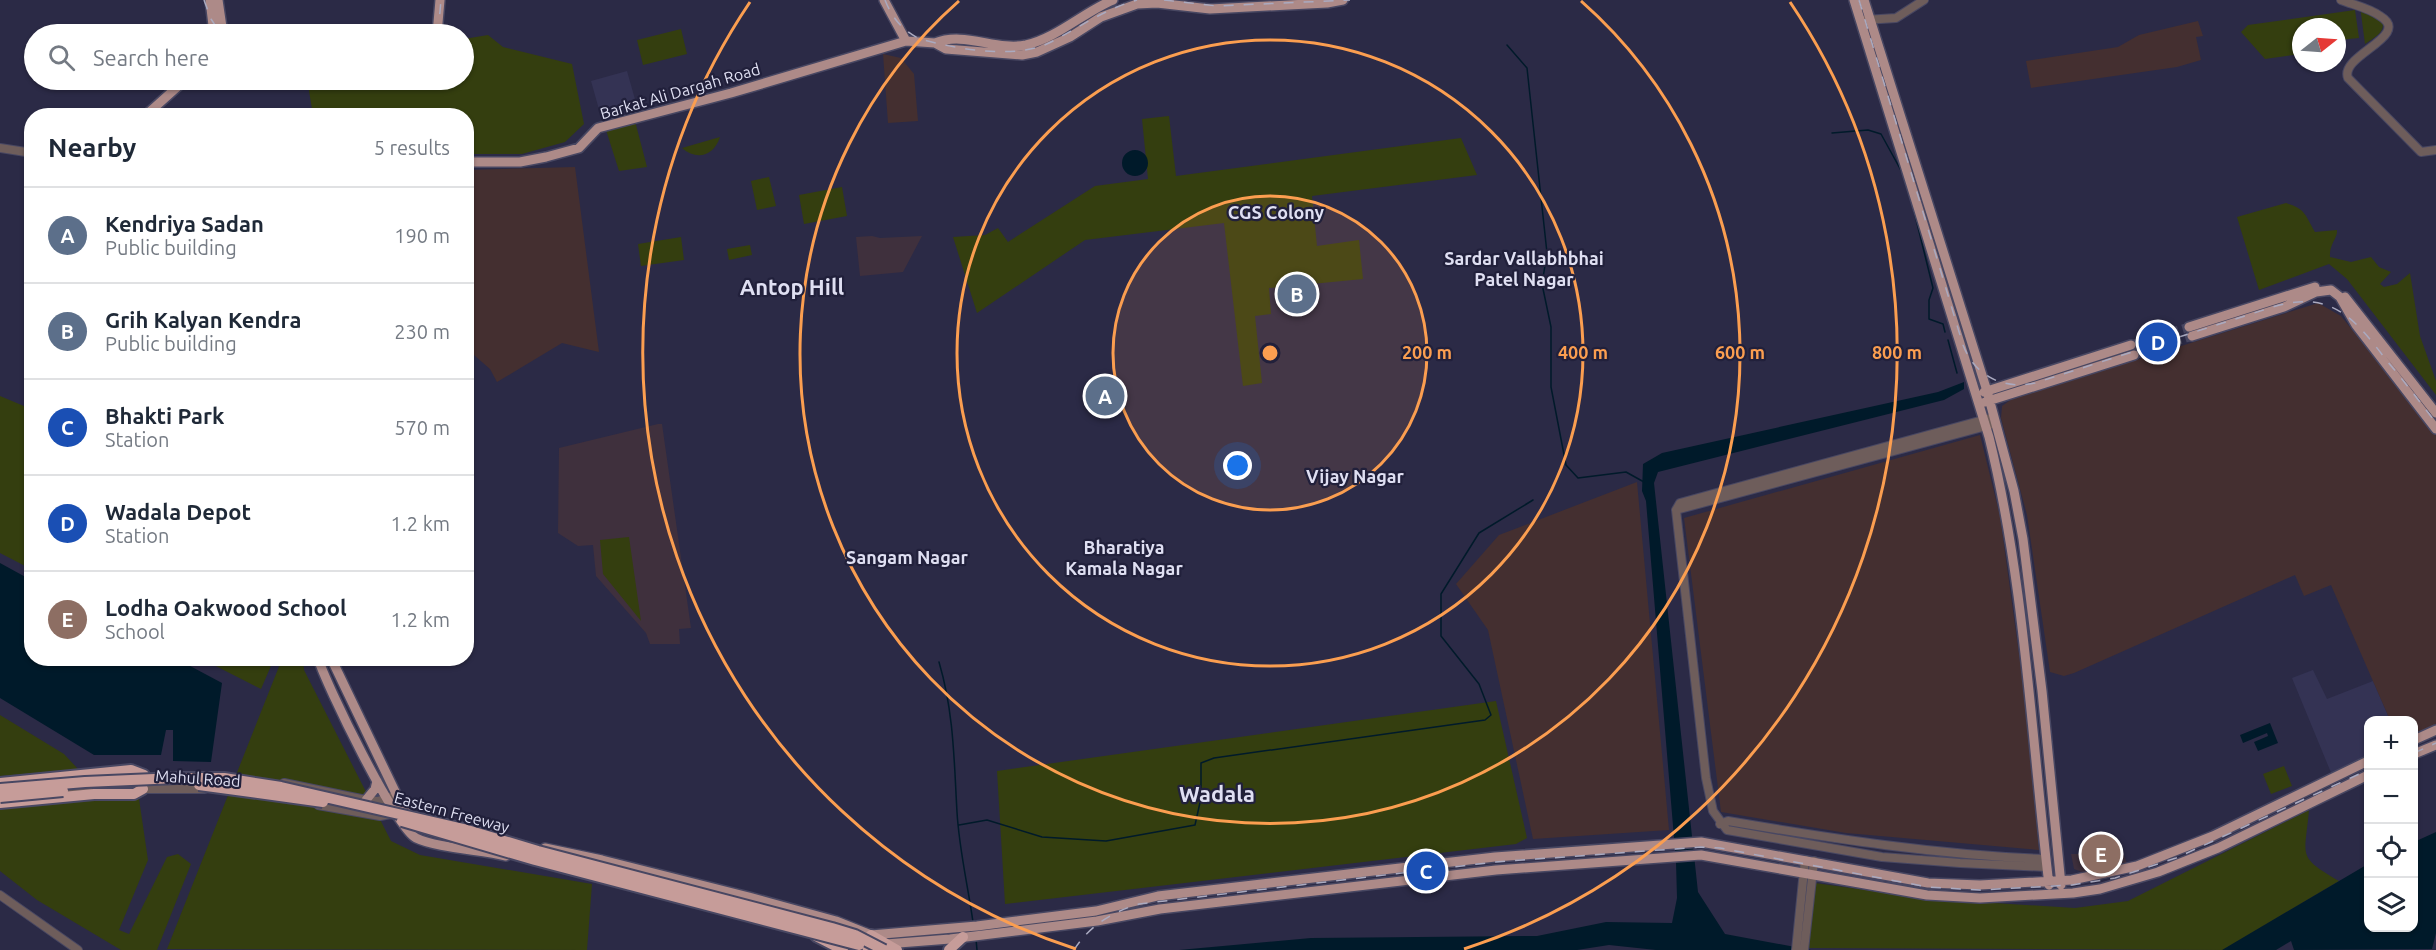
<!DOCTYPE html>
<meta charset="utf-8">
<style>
body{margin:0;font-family:Ubuntu,sans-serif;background:#f2f2f3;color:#1f2937}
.controls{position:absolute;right:18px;bottom:18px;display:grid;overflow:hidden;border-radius:12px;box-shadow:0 2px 4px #0004}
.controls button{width:54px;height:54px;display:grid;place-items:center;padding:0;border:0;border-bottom:2px solid #e0e1e3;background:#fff;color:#1f2937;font:30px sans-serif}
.compass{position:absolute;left:2292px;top:18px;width:54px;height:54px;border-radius:50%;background:#fff;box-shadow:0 2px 4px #0004;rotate:73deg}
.you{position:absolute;left:1238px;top:466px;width:21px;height:21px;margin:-15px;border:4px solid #fff;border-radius:50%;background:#1a73e8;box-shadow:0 0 0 9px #1a73e833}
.badge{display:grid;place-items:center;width:39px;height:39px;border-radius:50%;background:#d93025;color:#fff;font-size:20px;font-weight:700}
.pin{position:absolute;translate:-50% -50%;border:3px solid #fff;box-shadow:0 2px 6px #0006}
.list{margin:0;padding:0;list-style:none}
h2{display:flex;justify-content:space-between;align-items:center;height:78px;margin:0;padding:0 24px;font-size:26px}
h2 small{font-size:20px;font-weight:400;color:#747a83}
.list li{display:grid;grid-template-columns:39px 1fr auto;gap:18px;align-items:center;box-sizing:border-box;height:96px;padding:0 24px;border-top:2px solid #e0e1e3}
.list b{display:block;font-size:22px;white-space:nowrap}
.list p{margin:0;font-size:20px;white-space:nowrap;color:#747a83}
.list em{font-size:20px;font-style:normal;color:#747a83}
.icon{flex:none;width:33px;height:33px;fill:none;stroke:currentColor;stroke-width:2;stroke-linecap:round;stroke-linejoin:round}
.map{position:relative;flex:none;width:2436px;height:950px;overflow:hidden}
.search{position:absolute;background:#fff;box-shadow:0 2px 4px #0004;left:24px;top:24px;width:450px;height:66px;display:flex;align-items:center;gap:15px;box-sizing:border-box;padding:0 21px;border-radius:33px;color:#747a83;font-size:22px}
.panel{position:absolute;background:#fff;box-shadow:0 2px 4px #0004;left:24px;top:108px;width:450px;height:558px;border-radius:24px}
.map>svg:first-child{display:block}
</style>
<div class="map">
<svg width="2436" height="950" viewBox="0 0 2436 950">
<rect width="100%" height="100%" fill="#2b2a46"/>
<!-- built -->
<path fill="#343354" d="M627,71L638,110L602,120L591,81Z
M2313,670L2327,699L2373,681L2390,720H2368V757L2332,775L2292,678Z"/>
<!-- industrial -->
<path fill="#442f30" d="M2198,21L2203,36L2196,37L2201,60L2177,67L2031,88L2026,61L2118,47L2139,35Z
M883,54L901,58L914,74L918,121L888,123Z
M575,167L599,352L562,343L497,382L490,369L467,349V170Z
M2318,303L2341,316L2436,434V724L2414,735V720H2390L2331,585L2304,596L2295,575L2074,673L2064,676L2050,672L2027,515L2001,418L2002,406L2012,399Z
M1980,435L2000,516L2023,683L2039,850L1846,833L1721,812L1684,518Z
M1637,482L1669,830L1533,839L1488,630L1456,584L1499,535Z"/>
<!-- education -->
<path fill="#3f303d" d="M872,236L880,238L922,236L903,272L860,276L856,237Z
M658,424H662L691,628L679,629L680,644H650L646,633L596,576L593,545L578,546L558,533L559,448Z
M2117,838L2128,866L2090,875L2074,869L2071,854H2078Z"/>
<!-- green -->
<path fill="#343e0f" d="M2360,6L2381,15C2387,32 2378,35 2365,44Z
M2355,10L2359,38L2339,40L2340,48L2337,49V27H2301V54L2265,59L2241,32L2248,25Z
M681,29L687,54L643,65L637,40Z
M488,35L503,47L572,64L584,124L565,142L522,154H467L466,116L313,115L308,85L335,80H464V39Z
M1169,116L1176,176L1461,138L1477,175L1312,196L1317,246L1359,240L1363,279L1269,288L1271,314L1255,316L1262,383L1243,386L1224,223L1085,240L977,313L953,237L985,235L998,228L1008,242L1095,186L1148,179L1142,119Z
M635,121L647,167L619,171L606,130Z
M720,137C714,156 697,161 682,148Z
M769,177L776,206L757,210L751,181Z
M842,187L847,216L804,224L799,195Z
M2286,203C2306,209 2305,215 2315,232L2337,230C2338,238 2329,244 2330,257L2351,262L2371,257L2379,267L2391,272L2380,284L2384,287L2397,284L2410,273L2420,336L2436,381V395L2347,279L2329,264L2259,290L2237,217Z
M681,237L684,260L641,266L638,244Z
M750,245L752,255L729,260L727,249Z
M0,396L31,409V569L0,553Z
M629,537L641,621L603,574L600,540Z
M202,659H274L261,689Z
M282,659H303L304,670L391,841L420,855L592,884L587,950L167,949Z
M1496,701L1527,838L1516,844L1005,904L997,771Z
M0,715L64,754L78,769L0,776Z
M2284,766L2292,786L2271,794L2263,774Z
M138,792L148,860L119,930L129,934L167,857L178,854L191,864L157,950H121L37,900L0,871V805Z
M2309,810C2305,857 2296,856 2339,881L2223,950L1806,948L1815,883L1930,899L2075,908L2128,901Z"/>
<!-- water -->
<path fill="#001a2a" d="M1122 163a13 13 0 1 1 26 0a13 13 0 1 1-26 0Z
M1964,382V389L1944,400L1658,472L1654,483L1698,892L1725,934L1811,950H1656L1609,945L1577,950H1179L1311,938L1537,936L1606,922L1672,923L1677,898L1676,862L1646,501L1642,491L1643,464L1662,453L1938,392Z
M0,563L31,580L32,658L177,659L222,683L211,762L173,761V730H166L161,755H94L0,698Z
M2270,723L2278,743L2258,751L2254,742L2268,736L2267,733L2243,743L2240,735Z
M2436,832V933L2432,949L2294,950L2291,941L2276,950H2222L2368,864V928H2414V842Z"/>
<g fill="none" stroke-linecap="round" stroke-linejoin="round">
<!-- stream -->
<path stroke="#001a2a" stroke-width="1.5" d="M1507,45L1527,68L1547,253L1542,284L1551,327V387L1566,465L1578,478L1626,472L1644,482
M1832,133L1868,130L1881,134L1903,174
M1913,207L1933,288L1929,300V319L1943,324L1945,332
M1948,340L1957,373
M939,662C954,713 954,760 957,812C959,849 968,886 973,922
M959,825L987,820L1042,837L1106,841L1195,825L1201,798V763L1214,758L1485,720L1491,715L1479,684L1441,636V594L1479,533L1533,500
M976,939L977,950"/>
<!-- major-tunnel -->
<path stroke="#464560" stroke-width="9" stroke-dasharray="9 4.5" stroke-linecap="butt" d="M2131,345L2189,327
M2134,355L2192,336"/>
<!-- minor casing -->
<g stroke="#484762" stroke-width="10">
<path id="minor" d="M2341,0C2354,5 2369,8 2380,16C2413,36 2339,55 2348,78L2421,152L2436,150
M1865,20L1896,18L1924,0
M0,148L32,153
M1994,417L1680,503L1676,510L1706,778L1713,811L1727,830L1882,857L1960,863L2047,867
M1676,510L1990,425
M284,783L366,800L378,801L390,797
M139,789H205
M58,790H88
M318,805L380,816L391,814
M1720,824L1728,821C1834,839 1939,855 2045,859
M0,895L78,950
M1796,950L1805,860
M1804,950L1814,861"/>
</g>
<!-- major casing -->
<g stroke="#484762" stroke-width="12">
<path id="major" d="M210,0L214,34
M218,0L223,34
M884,0L906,41
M1854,0L1989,437C2025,583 2031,735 2049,885
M1864,0L1987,391L2014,491L2023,539L2042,691L2061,885
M437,34L440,0
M935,43C964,31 996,51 1026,45C1057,38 1084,12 1113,0
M145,116L185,80
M466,162H520L546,157L579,148L598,128L731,93L906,41L935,43L946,49L1022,55L1037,52L1070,37L1101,17L1137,4L1157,3L1210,9L1327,3L1343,0
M2345,297L2436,413
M2189,327L2315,287
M2192,336L2284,307L2316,292L2331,290L2340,297L2356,325L2436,429
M1984,392L2131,345
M1985,402L2134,355
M318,658C326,685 396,828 416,838C437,848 481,850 506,856
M331,658L402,806L412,820
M2414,740L2436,730
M2414,754L2436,745
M366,800L375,789L377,781
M545,848L602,860L749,897L836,921L871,935L977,926L1096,911L1158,896L1495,857L1701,842L1928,883L1980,885L2072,880L2137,866L2213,836L2368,761
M886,944L950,939L1097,921L1160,909L1496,870L1701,855L1927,895L1980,898L2073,893L2100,889L2158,872L2218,848L2368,775"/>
</g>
<!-- highway casing -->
<g stroke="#484762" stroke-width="14">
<path id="highway" d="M0,783L131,770L144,775
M0,803L94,794H134L143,789
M816,936L843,950
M869,950L866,945L871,935L897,950
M949,950L963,937"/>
</g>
<!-- minor -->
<use href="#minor" stroke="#6e5d5b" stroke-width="8"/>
<!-- major -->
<use href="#major" stroke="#ad8a88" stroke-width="9"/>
<!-- highway -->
<use href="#highway" stroke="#c69c99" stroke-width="10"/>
<!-- rail -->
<path stroke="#aaaac0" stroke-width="1.5" stroke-dasharray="10 10" stroke-linecap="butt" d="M204,0L211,19L221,34
M885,0C892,18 903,31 920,39C956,49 1017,60 1051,42C1080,27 1105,9 1137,0
M1164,0L1217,6L1350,0
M1859,0L1963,345C1975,376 2003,390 2035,383L2276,306C2332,290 2356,320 2387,361C2404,381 2420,402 2436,423
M438,34L441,0
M2414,753L2436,743
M1074,950C1089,926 1112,912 1139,904L1495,862L1701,847L1720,848L1928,887L1980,890L2072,885L2115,878L2176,858L2368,770"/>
<!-- highway-bridge casing -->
<g stroke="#484762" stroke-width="14" stroke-linecap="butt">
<path id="highway-bridge" d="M199,785L323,802
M0,789L85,782L177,778H224L281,787L464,829L538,851L832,928L855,935L884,950
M0,797L63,791
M402,821L535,860L859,945"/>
</g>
<!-- highway-bridge -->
<use href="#highway-bridge" stroke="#c69c99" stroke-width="10"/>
</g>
<!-- distance rings -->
<circle cx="1270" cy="353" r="157" fill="#fb9e50" fill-opacity=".12"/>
<g fill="none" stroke="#fb9e50" stroke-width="3">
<circle cx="1270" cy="353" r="157"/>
<circle cx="1270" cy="353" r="313"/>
<path d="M1581 1A470 470 0 1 1 959 1"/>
<path d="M1076 949A627 627 0 0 1 750 2M1790 2A627 627 0 0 1 1464 949"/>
</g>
<g text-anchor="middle" stroke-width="4.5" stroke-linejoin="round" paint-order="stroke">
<!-- street labels -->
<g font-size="16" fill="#dfdff2" stroke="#21203b">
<text transform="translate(680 91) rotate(-16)" y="6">Barkat Ali Dargah Road</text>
<text transform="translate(198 778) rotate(4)" y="6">Mahul Road</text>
<text transform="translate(452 812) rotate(15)" y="6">Eastern Freeway</text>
</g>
<!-- neighbourhood labels -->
<g font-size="18" font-weight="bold" fill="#dfdff2" stroke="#21203b">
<text x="1276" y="219">CGS Colony</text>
<text x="1524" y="265">Sardar Vallabhbhai<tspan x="1524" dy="21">Patel Nagar</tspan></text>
<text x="1355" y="483">Vijay Nagar</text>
<text x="1124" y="554">Bharatiya<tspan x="1124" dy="21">Kamala Nagar</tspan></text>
<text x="907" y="564">Sangam Nagar</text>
</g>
<!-- district labels -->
<g font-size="22" font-weight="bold" fill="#dfdff2" stroke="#21203b">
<text x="792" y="295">Antop Hill</text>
<text x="1217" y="802">Wadala</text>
</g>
</g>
<circle cx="1270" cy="353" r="9" fill="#fb9e50" stroke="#21203b" stroke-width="3"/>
<g font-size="18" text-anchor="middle" font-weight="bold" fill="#fb9e50" stroke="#21203b" stroke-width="4.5" stroke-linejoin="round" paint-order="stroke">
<text x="1427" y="359">200 m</text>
<text x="1583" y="359">400 m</text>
<text x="1740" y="359">600 m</text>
<text x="1897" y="359">800 m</text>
</g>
</svg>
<div class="controls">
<button>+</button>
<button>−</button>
<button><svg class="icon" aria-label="locate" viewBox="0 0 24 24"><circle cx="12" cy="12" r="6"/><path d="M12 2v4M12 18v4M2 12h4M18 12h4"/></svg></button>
<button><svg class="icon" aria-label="layers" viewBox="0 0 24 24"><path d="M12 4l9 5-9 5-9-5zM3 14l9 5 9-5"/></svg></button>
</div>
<svg class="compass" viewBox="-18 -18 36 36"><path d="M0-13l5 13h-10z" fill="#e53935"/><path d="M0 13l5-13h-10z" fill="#747a83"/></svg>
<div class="you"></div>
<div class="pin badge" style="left:1105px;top:396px;background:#5c6f8a">A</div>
<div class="pin badge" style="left:1297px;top:294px;background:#5c6f8a">B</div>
<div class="pin badge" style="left:1426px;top:871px;background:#1a4fb4">C</div>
<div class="pin badge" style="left:2158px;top:342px;background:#1a4fb4">D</div>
<div class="pin badge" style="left:2101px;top:854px;background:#8d6e63">E</div>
<div class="search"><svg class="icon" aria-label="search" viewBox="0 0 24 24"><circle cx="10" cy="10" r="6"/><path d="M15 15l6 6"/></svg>Search here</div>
<section class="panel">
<h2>Nearby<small>5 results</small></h2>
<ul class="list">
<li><span class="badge" style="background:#5c6f8a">A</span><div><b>Kendriya Sadan</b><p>Public building</p></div><em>190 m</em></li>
<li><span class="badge" style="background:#5c6f8a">B</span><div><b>Grih Kalyan Kendra</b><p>Public building</p></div><em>230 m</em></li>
<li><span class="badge" style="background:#1a4fb4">C</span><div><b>Bhakti Park</b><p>Station</p></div><em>570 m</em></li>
<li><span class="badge" style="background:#1a4fb4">D</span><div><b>Wadala Depot</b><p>Station</p></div><em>1.2 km</em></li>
<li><span class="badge" style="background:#8d6e63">E</span><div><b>Lodha Oakwood School</b><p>School</p></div><em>1.2 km</em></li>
</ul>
</section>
</div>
